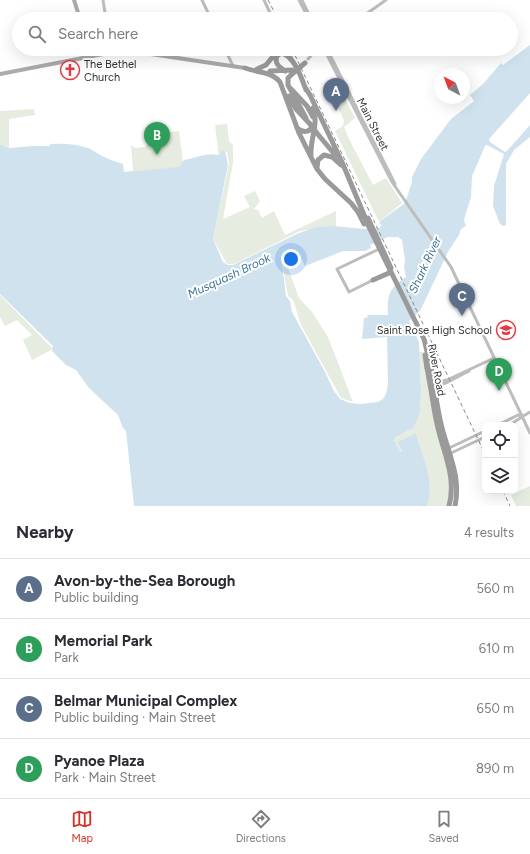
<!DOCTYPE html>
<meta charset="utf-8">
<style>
body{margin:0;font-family:Figtree,sans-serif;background:#f7f7f7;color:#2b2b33}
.controls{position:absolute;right:12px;bottom:12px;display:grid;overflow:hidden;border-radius:8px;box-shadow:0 4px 16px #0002}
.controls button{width:36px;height:36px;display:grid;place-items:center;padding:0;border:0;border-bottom:1px solid #e1e1e2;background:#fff;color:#2b2b33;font:20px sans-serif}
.compass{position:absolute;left:434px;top:68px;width:36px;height:36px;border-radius:50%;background:#fff;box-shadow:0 4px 16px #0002;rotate:319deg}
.you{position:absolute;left:291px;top:259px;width:14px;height:14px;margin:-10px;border:3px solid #fff;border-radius:50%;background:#1a73e8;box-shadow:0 0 0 6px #1a73e833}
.badge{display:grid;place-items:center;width:26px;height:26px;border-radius:50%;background:#d93025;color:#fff;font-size:13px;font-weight:700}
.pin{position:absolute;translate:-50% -33px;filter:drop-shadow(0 1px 2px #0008)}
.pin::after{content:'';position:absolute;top:21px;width:14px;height:12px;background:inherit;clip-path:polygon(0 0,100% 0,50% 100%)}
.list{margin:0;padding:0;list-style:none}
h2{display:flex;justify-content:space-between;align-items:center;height:52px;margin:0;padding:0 16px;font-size:17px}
h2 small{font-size:13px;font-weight:400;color:#7c7c81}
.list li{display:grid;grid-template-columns:26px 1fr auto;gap:12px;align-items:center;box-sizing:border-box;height:60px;padding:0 16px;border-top:1px solid #e1e1e2}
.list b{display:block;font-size:15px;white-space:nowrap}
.list p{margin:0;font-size:13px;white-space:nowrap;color:#7c7c81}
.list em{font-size:13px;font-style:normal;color:#7c7c81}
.icon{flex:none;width:22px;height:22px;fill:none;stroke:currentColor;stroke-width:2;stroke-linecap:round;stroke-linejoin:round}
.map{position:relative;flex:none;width:530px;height:506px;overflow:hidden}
.search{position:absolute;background:#fff;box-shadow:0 4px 16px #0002;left:12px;right:12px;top:12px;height:44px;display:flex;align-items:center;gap:10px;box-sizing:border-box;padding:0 14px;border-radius:22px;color:#7c7c81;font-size:15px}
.sheet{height:292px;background:#fff}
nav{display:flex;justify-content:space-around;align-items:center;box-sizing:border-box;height:56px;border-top:1px solid #e1e1e2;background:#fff;font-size:11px;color:#7c7c81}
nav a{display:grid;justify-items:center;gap:2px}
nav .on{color:#d93025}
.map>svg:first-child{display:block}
</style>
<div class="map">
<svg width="530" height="506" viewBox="0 0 530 506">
<rect width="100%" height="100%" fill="#fff"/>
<!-- green -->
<path fill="#e6ecdf" d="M343,95L355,118L344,127L349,139L373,185L386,178L402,203L380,221L378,220L335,131L343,126L344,121L335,100Z
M34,109L35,115L9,119V148L0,144V111Z
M227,124L229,141L233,145V162L223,219L250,207L244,196L255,191L260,201L254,209L258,210L262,218L274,211L285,235L336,211V226L300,231L234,264H227L213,239L229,164L227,152L224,151L221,153L219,156L215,125Z
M179,131L183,162L180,169L135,174L124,172L133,171L131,145L135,148L145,147L157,134Z
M293,256L296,259L287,265L299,298L312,312L328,337L353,402L341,398L301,325L293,300L288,296L282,263Z
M0,295L53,349L32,360L23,340L32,335L17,320L5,326L0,317Z
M419,352H424L430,388L428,389L434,423L450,476V490L447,506H427C436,482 422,456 416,433L402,451L399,452L394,440C397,434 405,434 410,430C412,428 414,425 416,423C424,411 420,368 419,352Z
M530,486V506H516L511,495Z"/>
<!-- water -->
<path fill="#cfe2ee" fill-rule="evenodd" d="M530,45V93L489,139L490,142L505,152L507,151L530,125V137L514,150L506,164V225L503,226L500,224L493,206L494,186L504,154L487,145L485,146L472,176L471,197L464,220L466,226L461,229L459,235L448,252L420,311L409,321L419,342L421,391L420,412L417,421L412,429L396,437L394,440L400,452L402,451L398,442L416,433C422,456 436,482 427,506H134L126,431L123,428L118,415L89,388L76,370L66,365L52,351L53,346L0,294V144L9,148L33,146H49L51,144C63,143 77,144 88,148C93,150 98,154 102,156C109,159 116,162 123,164L124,172L179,167L184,160C196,158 206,152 218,155L222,151H225L228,165L213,239L223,262L228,265H233L299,233L317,227L333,226L364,229L380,228L381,225L379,222L405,203L412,182V177L421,159L451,119L474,101L470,95L483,84L501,63L503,65ZM388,237H398L402,240L405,260L404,267L406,277C389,288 387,296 388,315H367L368,317L364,318L362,339L387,337L388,384L386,394L383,399L378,402L361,404L350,403L340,399L334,391L325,372L292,312L290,301L286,296L282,264L299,254L305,266L343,251H365L371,248L370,245Z"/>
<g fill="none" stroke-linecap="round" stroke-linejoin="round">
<!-- secondary -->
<path stroke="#bdbdbd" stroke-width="3" d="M103,0L106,19
M202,0L211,19
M264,0L273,19
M299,0L309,19
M302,0L311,19
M359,19L386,0
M225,49L233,66
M287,49L292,58
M324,49L392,182L451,267L530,433
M327,49L395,184
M308,59L317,49
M373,280L349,292L337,269L377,250
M433,383L447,380L494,358
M433,388L448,382L469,371
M498,425L518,415L522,416
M509,425C517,421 522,416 530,412
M447,449L485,431
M449,454L485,437"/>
<!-- primary -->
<path stroke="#ababab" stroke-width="4" d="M74,0L80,19
M86,49L88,58
M137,52L245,68
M0,74L129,49L139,50"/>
<!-- highway -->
<path stroke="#9a9a9a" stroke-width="5" d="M245,68C258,73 271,71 280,82L299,133L317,169L325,179L351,203L358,212L364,224
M257,69L266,65L279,49
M270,71L292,70
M285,71C279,67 274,63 277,56L281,53C294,55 302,79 306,90
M292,74L288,78V85L306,118
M305,87L310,95L342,162L367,222
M291,89L307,106L313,117
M289,96L296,109L310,124
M297,128C303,133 310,133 313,125
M316,132L336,156
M311,155C310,139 319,124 313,108
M317,168L318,160L324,155L332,157L341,165
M368,218L391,268L389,273L373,280
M427,368C431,387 433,406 437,424C443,452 457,477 449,506
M431,368C435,388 437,409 442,428C449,455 461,477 455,506"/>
<!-- rail -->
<path stroke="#888" stroke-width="1" stroke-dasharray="4 3" stroke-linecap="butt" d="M268,0L278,19
M292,49L485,454
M503,491L510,506"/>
<!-- highway-bridge -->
<path stroke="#9a9a9a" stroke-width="5" d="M292,74L305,63
M310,124L316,132
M367,223L424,339L431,368
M425,355L427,368"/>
</g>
<!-- icons -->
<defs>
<g id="church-ring" transform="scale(1)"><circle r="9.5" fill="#fff" stroke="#e63946" stroke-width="1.5"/><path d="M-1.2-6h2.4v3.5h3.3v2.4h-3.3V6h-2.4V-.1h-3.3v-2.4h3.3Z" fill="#e63946"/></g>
<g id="school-ring" transform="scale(1)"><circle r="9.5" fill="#fff" stroke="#e63946" stroke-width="1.5"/><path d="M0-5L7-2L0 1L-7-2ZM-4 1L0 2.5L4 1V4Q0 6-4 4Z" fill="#e63946"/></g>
</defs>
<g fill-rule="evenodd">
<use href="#church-ring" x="70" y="70"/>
<use href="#school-ring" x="506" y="330"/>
</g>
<g text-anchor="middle" stroke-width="4" stroke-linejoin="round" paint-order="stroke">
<!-- poi labels -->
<g font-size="11" fill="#333" stroke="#fff" text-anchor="start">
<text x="84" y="68">The Bethel<tspan x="84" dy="13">Church</tspan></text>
<text x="492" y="334" text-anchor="end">Saint Rose High School</text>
</g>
<!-- street labels -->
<g font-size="11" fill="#333" stroke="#fff">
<text transform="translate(373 124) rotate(63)" y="4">Main Street</text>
<text transform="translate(437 370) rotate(79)" y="4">River Road</text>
</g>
<!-- water labels -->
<g font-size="12" font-style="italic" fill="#3f7597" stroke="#fff">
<text transform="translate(425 265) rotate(-65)" y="4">Shark River</text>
<text transform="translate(229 276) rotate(-25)" y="4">Musquash Brook</text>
</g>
</g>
</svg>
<div class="controls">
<button><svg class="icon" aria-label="locate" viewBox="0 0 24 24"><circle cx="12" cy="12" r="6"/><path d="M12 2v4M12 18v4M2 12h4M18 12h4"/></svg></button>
<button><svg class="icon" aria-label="layers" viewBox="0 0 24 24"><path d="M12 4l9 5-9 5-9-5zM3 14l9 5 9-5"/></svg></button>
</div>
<svg class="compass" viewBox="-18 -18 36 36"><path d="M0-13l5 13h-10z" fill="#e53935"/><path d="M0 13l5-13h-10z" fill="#7c7c81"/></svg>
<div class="you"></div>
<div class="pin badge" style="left:336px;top:111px;background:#5c6f8a">A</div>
<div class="pin badge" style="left:157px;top:155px;background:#2e9e5b">B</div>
<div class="pin badge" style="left:462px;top:316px;background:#5c6f8a">C</div>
<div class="pin badge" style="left:499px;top:391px;background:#2e9e5b">D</div>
<div class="search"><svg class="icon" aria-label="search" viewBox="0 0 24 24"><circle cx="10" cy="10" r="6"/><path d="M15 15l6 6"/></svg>Search here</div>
</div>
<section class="sheet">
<h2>Nearby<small>4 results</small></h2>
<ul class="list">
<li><span class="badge" style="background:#5c6f8a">A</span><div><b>Avon-by-the-Sea Borough</b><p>Public building</p></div><em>560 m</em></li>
<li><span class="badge" style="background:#2e9e5b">B</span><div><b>Memorial Park</b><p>Park</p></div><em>610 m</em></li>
<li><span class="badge" style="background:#5c6f8a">C</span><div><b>Belmar Municipal Complex</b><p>Public building · Main Street</p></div><em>650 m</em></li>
<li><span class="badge" style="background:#2e9e5b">D</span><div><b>Pyanoe Plaza</b><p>Park · Main Street</p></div><em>890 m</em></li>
</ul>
</section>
<nav>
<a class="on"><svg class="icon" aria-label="map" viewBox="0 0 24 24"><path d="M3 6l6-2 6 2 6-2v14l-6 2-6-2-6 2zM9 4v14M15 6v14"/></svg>Map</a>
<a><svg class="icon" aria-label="directions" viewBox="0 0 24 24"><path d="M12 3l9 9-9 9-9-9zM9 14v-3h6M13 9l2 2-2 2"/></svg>Directions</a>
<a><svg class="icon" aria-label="saved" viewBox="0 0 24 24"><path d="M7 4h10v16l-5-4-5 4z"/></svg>Saved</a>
</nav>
